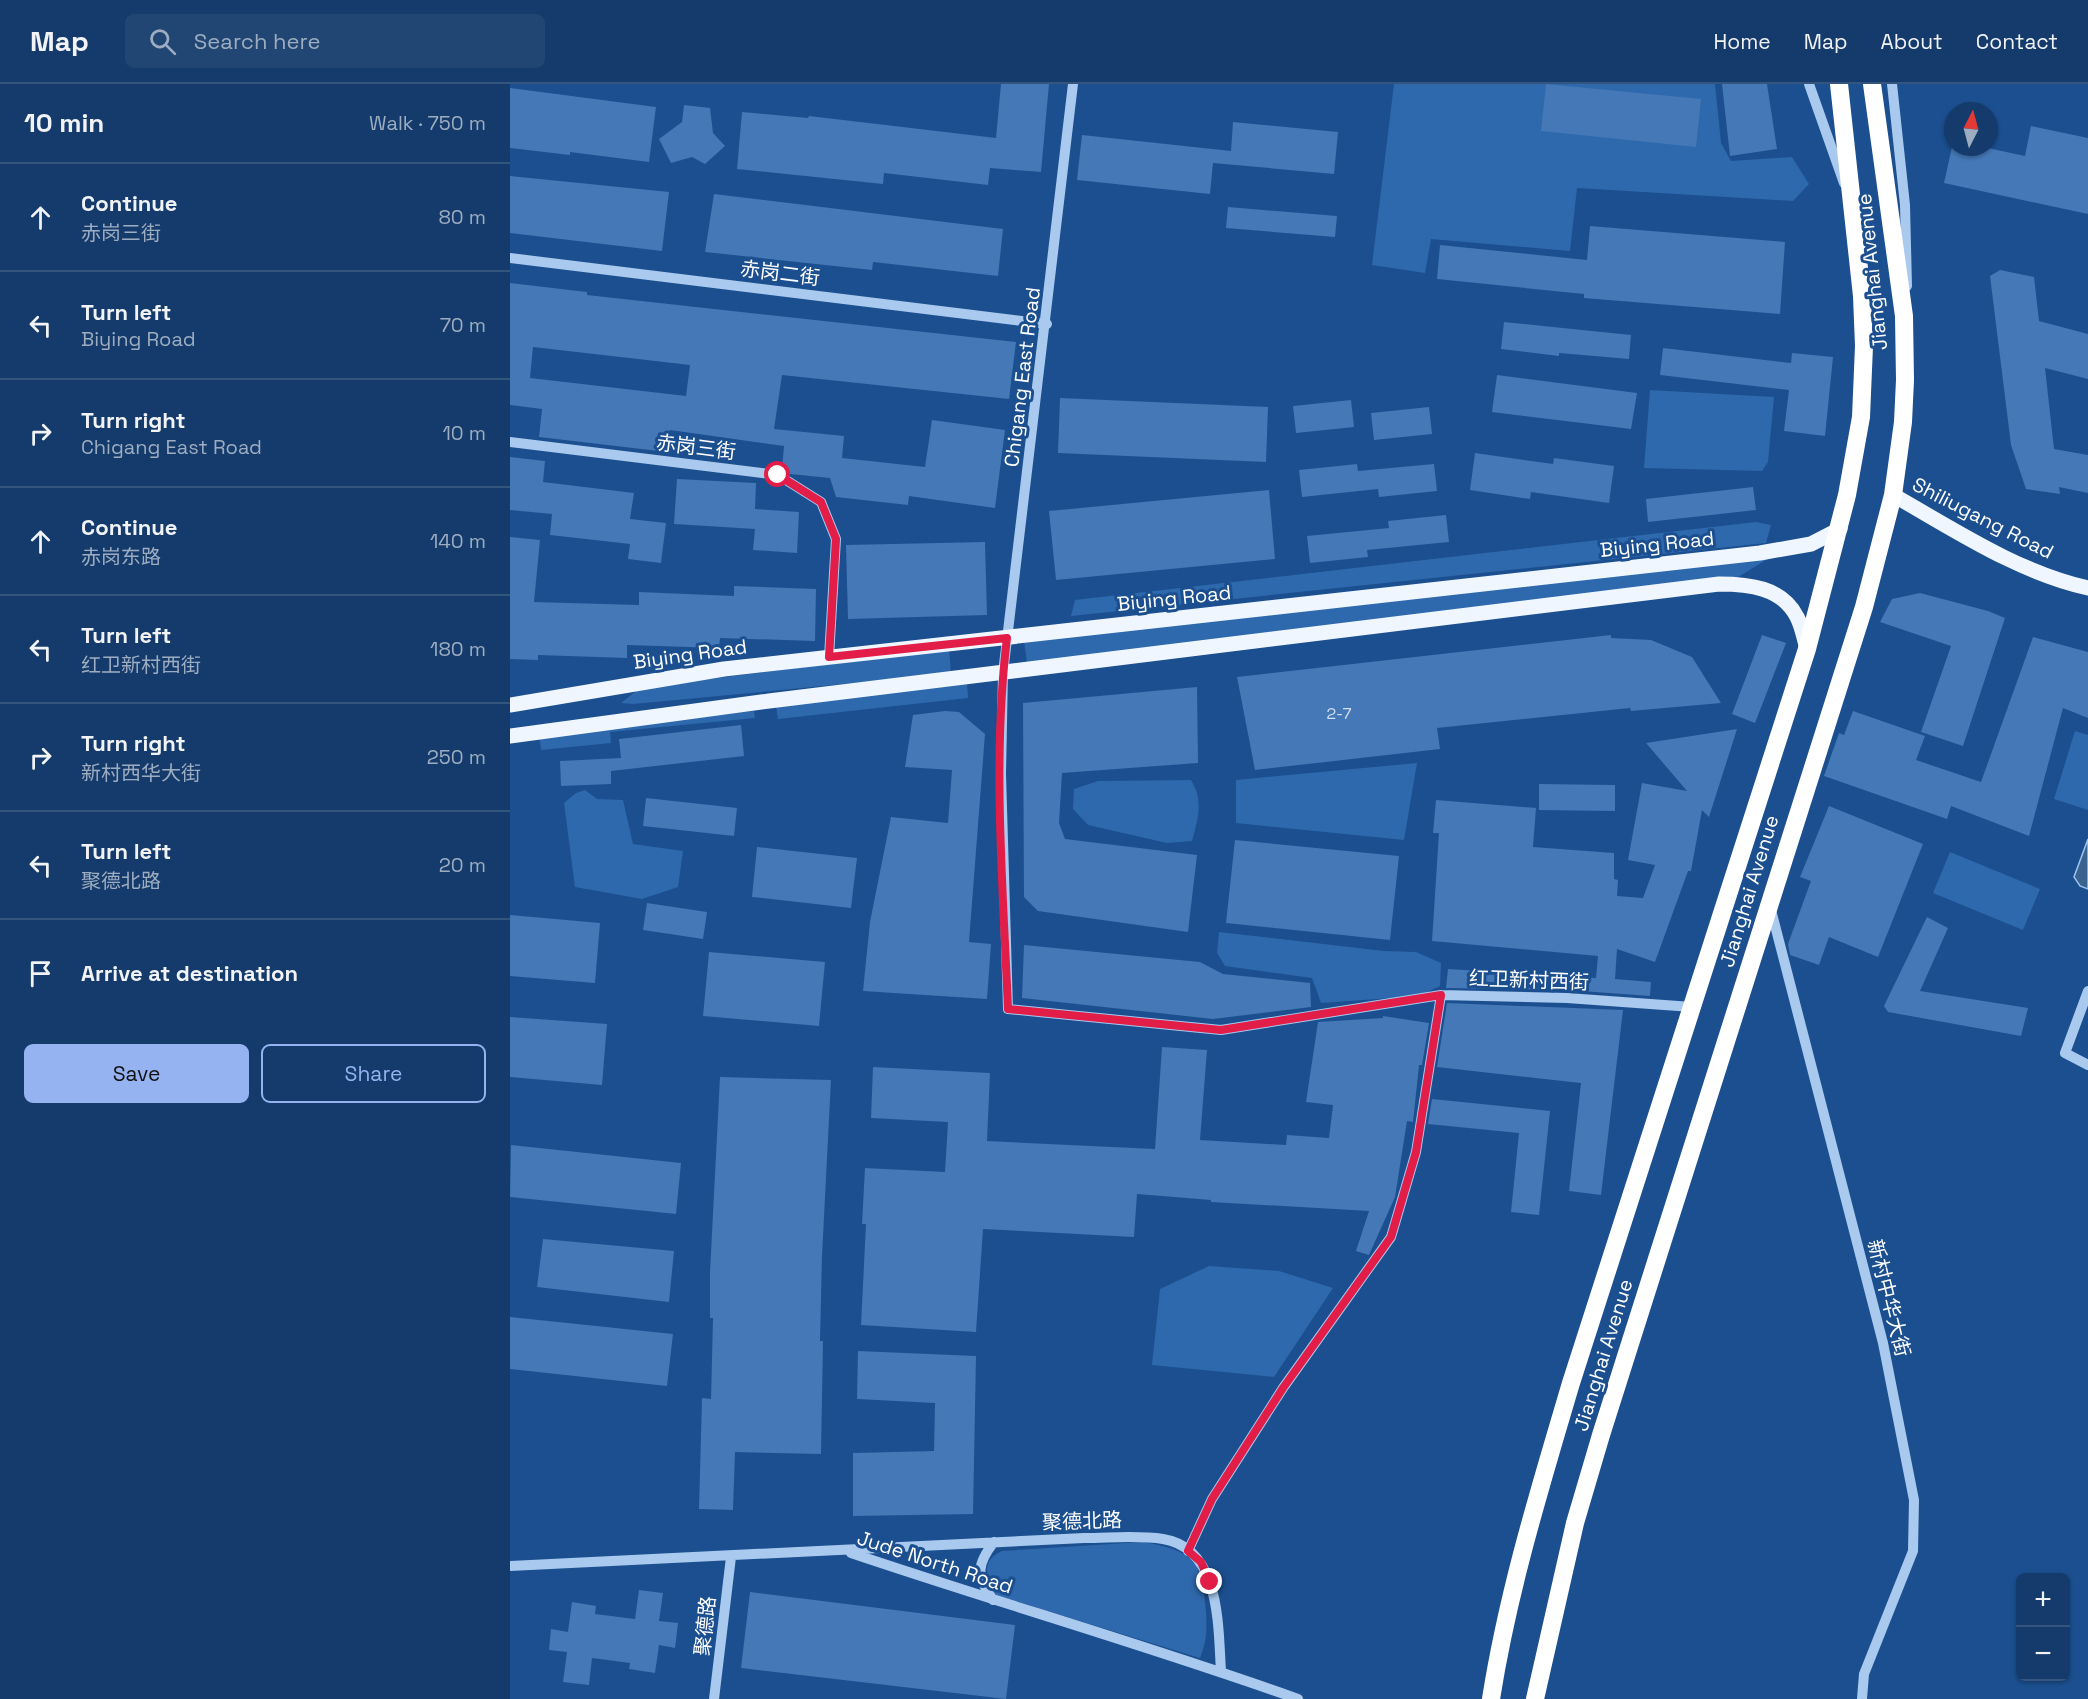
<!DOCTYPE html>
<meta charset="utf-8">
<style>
body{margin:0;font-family:"Space Grotesk","Noto Sans SC",sans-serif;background:#214673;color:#f1f3f6}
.controls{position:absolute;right:18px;bottom:18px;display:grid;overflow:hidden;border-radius:9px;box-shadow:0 2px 4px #0004}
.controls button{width:54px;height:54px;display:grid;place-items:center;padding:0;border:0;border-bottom:2px solid #33557e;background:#143b6b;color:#f1f3f6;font:30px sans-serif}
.compass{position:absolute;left:1434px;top:18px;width:54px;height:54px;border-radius:50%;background:#143b6b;box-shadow:0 2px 4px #0004;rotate:6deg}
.stop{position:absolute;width:18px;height:18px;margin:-14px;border:4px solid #e11d48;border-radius:50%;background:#fff}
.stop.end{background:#e11d48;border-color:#fff;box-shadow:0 2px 6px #0008}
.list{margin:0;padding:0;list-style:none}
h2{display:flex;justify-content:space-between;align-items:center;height:78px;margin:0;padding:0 24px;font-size:26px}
h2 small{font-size:20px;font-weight:400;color:#9dadc1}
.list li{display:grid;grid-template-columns:39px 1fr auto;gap:18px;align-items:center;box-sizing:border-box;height:108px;padding:0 24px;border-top:2px solid #33557e}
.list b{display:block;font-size:22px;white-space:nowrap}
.list p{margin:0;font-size:20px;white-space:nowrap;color:#9dadc1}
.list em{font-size:20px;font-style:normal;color:#9dadc1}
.actions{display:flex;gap:12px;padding:18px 24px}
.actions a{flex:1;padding:14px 0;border:2px solid #95b2f1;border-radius:9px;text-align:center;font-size:21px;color:#95b2f1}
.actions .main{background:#95b2f1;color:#111}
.icon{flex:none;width:33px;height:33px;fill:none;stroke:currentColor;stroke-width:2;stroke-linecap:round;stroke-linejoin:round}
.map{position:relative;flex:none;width:1578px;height:1615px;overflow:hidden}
header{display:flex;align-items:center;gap:36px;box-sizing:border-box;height:84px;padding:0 30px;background:#143b6b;border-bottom:2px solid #33557e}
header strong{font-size:28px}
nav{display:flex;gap:33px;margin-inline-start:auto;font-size:21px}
.search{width:420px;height:54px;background:#214673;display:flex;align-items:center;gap:15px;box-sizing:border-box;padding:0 21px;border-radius:9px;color:#9dadc1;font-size:22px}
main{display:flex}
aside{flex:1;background:#143b6b}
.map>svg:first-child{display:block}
</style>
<header>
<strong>Map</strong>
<div class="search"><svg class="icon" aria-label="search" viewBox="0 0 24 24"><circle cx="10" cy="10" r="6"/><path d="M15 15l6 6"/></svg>Search here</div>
<nav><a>Home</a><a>Map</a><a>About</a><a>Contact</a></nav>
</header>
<main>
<aside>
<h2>10 min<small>Walk · 750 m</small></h2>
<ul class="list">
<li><svg class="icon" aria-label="ahead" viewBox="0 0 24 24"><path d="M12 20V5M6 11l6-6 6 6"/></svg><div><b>Continue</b><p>赤岗三街</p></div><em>80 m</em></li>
<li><svg class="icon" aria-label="left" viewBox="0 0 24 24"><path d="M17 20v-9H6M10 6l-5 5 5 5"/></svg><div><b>Turn left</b><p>Biying Road</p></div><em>70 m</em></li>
<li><svg class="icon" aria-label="right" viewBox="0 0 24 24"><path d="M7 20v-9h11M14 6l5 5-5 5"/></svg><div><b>Turn right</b><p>Chigang East Road</p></div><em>10 m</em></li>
<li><svg class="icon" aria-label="ahead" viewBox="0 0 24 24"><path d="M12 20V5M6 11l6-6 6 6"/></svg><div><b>Continue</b><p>赤岗东路</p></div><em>140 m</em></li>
<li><svg class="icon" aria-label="left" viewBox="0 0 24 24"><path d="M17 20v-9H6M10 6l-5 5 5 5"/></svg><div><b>Turn left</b><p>红卫新村西街</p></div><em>180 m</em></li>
<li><svg class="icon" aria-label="right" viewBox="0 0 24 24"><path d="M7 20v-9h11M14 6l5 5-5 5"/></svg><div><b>Turn right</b><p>新村西华大街</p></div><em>250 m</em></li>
<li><svg class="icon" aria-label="left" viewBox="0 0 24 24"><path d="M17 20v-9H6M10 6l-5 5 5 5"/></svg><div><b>Turn left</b><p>聚德北路</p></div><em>20 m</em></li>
<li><svg class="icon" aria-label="arrive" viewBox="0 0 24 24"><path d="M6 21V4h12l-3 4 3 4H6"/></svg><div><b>Arrive at destination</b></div></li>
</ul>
<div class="actions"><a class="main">Save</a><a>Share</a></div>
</aside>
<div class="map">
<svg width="1578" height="1615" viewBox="0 0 1578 1615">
<rect width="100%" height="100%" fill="#1b4f8f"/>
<!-- green -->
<path fill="#2e69ad" d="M884,0H1205L1211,59L1221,77L1282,73L1299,100L1283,117L1067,104L1060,167L921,155L915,189L862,181Z
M1140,306L1264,313L1258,378L1252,387L1134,384Z
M1246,438L1261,441L1256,459L561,532L565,516Z
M1264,471L1225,495L517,579L514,557Z
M439,564L441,590L123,620L111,619L130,604Z
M457,598L458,614L268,635L266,622Z
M244,627L245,634L100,648L101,659L31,666L29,648Z
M1565,647L1578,651V726L1544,715Z
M907,679L894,756L726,739V696Z
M681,696C694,717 688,734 682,757L657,759L578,741L563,725L564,705L588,697Z
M75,706L87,715L113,716L123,760L173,767L168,803L132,815L65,803L54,719L66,709Z
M1440,768L1530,805L1513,846L1423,809Z
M709,848L874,867L906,868L931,879L930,902L909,912L811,919L802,894L715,882L707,869Z
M699,1182L769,1187L823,1204L764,1293L642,1281L650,1205Z
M633,1458C684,1467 693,1477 696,1528C697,1545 697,1557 690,1574L486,1511C476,1493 470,1477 492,1467Z"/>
<!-- water -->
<path fill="#3c6290" stroke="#9cc4f0" stroke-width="1.5" d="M1578,755V805L1570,802L1564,793Z"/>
<!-- building -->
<path fill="#4478b7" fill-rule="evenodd" d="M491,0H539L531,88L480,84L478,101L374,89L373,100L227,85L232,28L298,34L299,32L486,54Z
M1036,0L1191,15L1186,63L1031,47Z
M1212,0H1257L1267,65L1220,72Z
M0,4L146,23L139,78L60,68V71L0,64Z
M174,21L200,24L203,49L215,62L195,80L182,73L161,79L149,55L172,38Z
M723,38L828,48L824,90L703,79L700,110L567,96L572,51L721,67Z
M1521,42L1578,54V130L1434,99L1442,63H1473L1515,72Z
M0,92L159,108L152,167L0,149Z
M204,110L493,145L488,192L363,178L362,186L195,168Z
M718,123L827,132L825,153L716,144Z
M1080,142L1275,158L1270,230L1074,214V210L927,195L930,161L1077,176Z
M1490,186L1524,193L1529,237L1578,250V295L1535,284L1544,365L1578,371V409L1549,403L1550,410L1516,405L1501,361L1480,192Z
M0,199L77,208V211L506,258L499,315L272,291L264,345L334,352L332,374L415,383L422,336L495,346L485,424L399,412L398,421L326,413L320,394L280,390L272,385L274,362L160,346L157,368L29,353L32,325L0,321ZM23,263L180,281L176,312L20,294Z
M994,238L1121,251L1119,275L1049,269V272L991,265Z
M1153,264L1281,279L1282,269L1323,273L1315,352L1274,347L1279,306L1150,291Z
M987,291L1127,309L1121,345L982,328Z
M550,314L758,323L756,378L548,369Z
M841,316L844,343L786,349L783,322Z
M919,323L922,350L864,356L861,329Z
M965,369L1043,380L1044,374L1104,382L1099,419L1021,408L1020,415L960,406Z
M0,373L35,377L33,398L124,409L120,435L156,439L151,479L118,475L120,460L40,451L42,430L0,426Z
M847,380L848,387L924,380L927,407L869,413L868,405L792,413L789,386Z
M167,395L246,399L245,425L289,428L287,469L243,466L245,445L164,440Z
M1243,403L1246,426L1138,438L1136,415Z
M759,406L765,475L546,496L539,427Z
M936,431L939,458L857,466L858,473L800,479L797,452L879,444L878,437Z
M0,453L30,456L24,518L129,521V508L224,512V502L306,505L305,557L210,554L209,564L117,561V574L28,571V576L0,575Z
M475,458L477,531L338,535L336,461Z
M1410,509L1478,527L1495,534L1453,662L1411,648L1441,562L1370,538L1382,515Z
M1101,551V554L1141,556L1182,573L1211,619L1121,627L1120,624L927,644L930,665L745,686L727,593Z
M1252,551L1276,559L1245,639L1222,630Z
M1523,553L1578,568V634L1553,624L1519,752L1441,722L1437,735L1314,692L1329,649L1334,651L1343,627L1415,652L1406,676L1471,698Z
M687,603L688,679L552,689L549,739L555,755L687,771L678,848L528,827L514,813L513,619Z
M435,627L449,628L475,650L459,858L481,860L477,915L353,907L360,838L381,733L438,739L442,686L395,683L403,631Z
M231,641L234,672L101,687V700L51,702L50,677L111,674L109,655Z
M1227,645L1199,733L1192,726L1181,787H1178L1145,878L1107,865L1105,895L1141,898L1140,912L1057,906L936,904L938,885L1086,894L1088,872L922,857L929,749H923L926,716L1026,724L1023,763L1104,769V795L1108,796L1107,812L1133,814L1145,781L1118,776L1132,699L1177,707L1136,659Z
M1029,700L1105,701V727L1029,726Z
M136,714L227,724L224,752L133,742Z
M1319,722L1413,760L1368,873L1319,853L1309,881L1280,871L1278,860L1301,797L1290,793Z
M725,756L889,772L880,856L716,839Z
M247,763L347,774L341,824L242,813Z
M137,819L197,828L193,855L133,846Z
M0,831L90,839L85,899L0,892Z
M1417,833L1438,844L1410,907L1518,924L1511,952L1378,928L1374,922Z
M514,861L690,878L713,890L800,899L801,923L703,935L512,914Z
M199,868L315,878L309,942L193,932Z
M937,919L1113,926L1091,1111L1059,1107L1071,999L927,983Z
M873,932L919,939L912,981H909L903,1038L897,1037L885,1113L859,1171L846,1167L859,1127L701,1118V1116L627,1110L624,1153L473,1145L466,1248L351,1241L356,1140H352L355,1084L435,1088L438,1038L361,1034L363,983L480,989L477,1057L645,1065L652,963L697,966L690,1056L776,1061L777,1051L819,1054L823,1021L796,1018L808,938L873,934Z
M0,933L97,940L92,1001L0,993Z
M210,993L321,996L312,1172L310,1257H313L311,1370L225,1368L223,1426L189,1425L192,1314L201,1315L203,1234H200V1188Z
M922,1015L1040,1027L1029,1131L1001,1128L1009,1049L918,1040Z
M1,1061L171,1079L166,1130L0,1113Z
M33,1155L164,1167L159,1218L27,1203Z
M0,1233L163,1250L157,1302L0,1285Z
M348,1267L466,1272L463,1430L343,1432V1369L424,1367L425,1319L347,1315Z
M129,1506L153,1509L149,1537L168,1539L165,1564L149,1561L145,1589L119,1585L120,1579L82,1574L79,1601L53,1598L57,1568L39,1566L41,1545L58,1548L62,1518L86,1522L85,1530L125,1535Z
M240,1508L505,1541L496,1615L231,1584Z"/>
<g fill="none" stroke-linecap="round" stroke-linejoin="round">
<!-- minor -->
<path stroke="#a9c9ee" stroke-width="10" d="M563,0L493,589L491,690L498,925L711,946L931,911L1057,914L1182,923
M1299,0L1334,99
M1382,0L1395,121L1397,202
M0,174L537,240
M0,358L268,391L311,418L326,455L319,573
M1261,826L1373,1259L1404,1416L1403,1467L1354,1590L1352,1615
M1578,907L1555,969L1578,981
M678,1467L702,1415L773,1304L881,1153L906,1068L931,911
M341,1469C489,1519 640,1562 788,1615
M0,1482L574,1454C600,1454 628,1451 653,1455C711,1464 708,1543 711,1587
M483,1516C466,1492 466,1481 484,1458
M204,1615L221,1473"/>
<!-- major -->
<path stroke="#f0f6ff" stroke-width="15" d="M1383,411C1445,446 1507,488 1578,504
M0,621L214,585L1250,469L1301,460L1330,445
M0,652L259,617L1209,500C1238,500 1272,503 1287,533C1292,542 1294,555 1297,565"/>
<!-- highway -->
<path stroke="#fff" stroke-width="18" d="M981,1615C998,1507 1030,1404 1061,1299L1297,565L1337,411L1351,333L1354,262L1352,212L1329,0
M1025,1615L1065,1439L1091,1351L1354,523L1383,411L1393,338L1395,296L1394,232L1362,0"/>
</g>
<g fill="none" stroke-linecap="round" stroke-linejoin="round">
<!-- route -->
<path stroke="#e11d48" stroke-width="8" d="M268,391L311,418L326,455L319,573L497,554C482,676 493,802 498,925L711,946L931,911L906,1068L881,1153L773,1304L702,1415L678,1467L691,1478L700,1498"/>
</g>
<g text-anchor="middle" stroke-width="6" stroke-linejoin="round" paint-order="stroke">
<!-- number labels -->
<g font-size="16" fill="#d0dded">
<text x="829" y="635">2-7</text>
</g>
<!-- street labels -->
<g font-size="20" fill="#fff" stroke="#1b4f8f">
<text transform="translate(1362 188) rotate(-96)" y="7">Jianghai Avenue</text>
<text transform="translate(270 189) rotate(7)" y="7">赤岗二街</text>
<text transform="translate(512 293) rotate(-83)" y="7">Chigang East Road</text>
<text transform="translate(186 363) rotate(7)" y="7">赤岗三街</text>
<text transform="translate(1473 434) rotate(27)" y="7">Shiliugang Road</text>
<text transform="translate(1147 460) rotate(-6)" y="7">Biying Road</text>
<text transform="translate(664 514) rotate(-6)" y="7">Biying Road</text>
<text transform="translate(180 570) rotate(-8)" y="7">Biying Road</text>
<text transform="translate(1239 807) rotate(-73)" y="7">Jianghai Avenue</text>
<text transform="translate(1019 896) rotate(2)" y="7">红卫新村西街</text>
<text transform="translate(1379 1214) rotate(76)" y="7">新村中华大街</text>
<text transform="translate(1093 1271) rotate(-73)" y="7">Jianghai Avenue</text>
<text transform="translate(572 1437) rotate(-2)" y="7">聚德北路</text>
<text transform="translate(425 1478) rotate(18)" y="7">Jude North Road</text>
<text transform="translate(195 1542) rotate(-84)" y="7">聚德路</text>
</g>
</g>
</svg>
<div class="controls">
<button>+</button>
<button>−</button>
</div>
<svg class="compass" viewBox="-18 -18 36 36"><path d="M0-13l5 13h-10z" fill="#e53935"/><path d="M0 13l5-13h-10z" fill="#9dadc1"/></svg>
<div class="stop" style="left:268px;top:391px"></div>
<div class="stop end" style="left:700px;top:1498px"></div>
</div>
</main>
